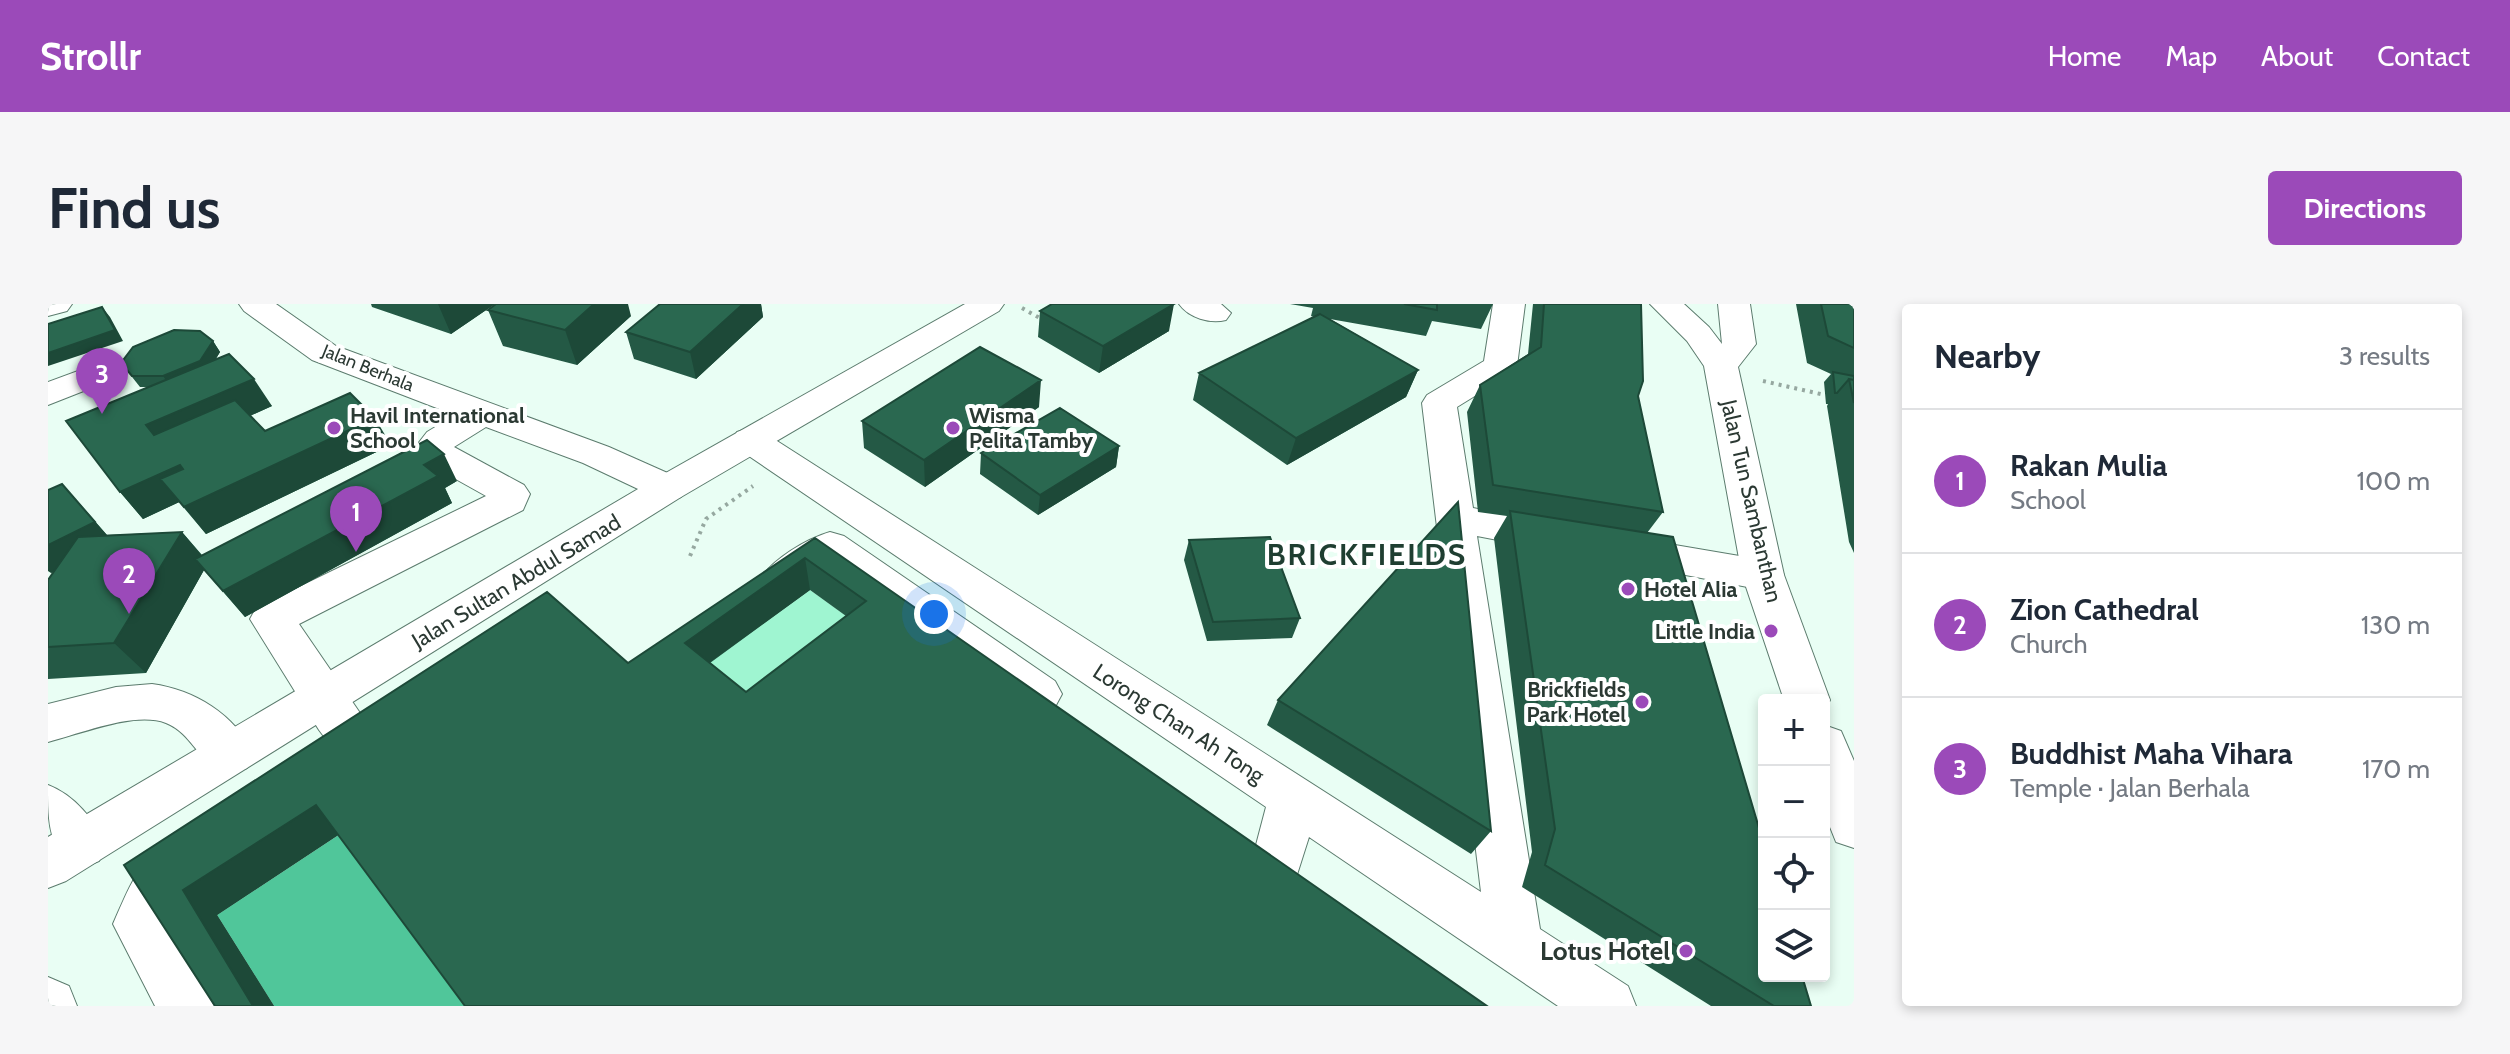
<!DOCTYPE html>
<meta charset="utf-8">
<style>
body{margin:0;font-family:Cabin,sans-serif;background:#f6f6f7;color:#1f2937}
.controls{position:absolute;right:24px;bottom:24px;display:grid;overflow:hidden;border-radius:8px;box-shadow:0 4px 12px #0003}
.controls button{width:72px;height:72px;display:grid;place-items:center;padding:0;border:0;border-bottom:2px solid #e0e1e3;background:#fff;color:#1f2937;font:40px sans-serif}
.you{position:absolute;left:886px;top:310px;width:28px;height:28px;margin:-20px;border:6px solid #fff;border-radius:50%;background:#1a73e8;box-shadow:0 0 0 12px #1a73e833}
.badge{display:grid;place-items:center;width:52px;height:52px;border-radius:50%;background:#9b4ab9;color:#fff;font-size:26px;font-weight:700}
.pin{position:absolute;translate:-50% -66px;filter:drop-shadow(0 2px 4px #0008)}
.pin::after{content:'';position:absolute;top:42px;width:28px;height:24px;background:inherit;clip-path:polygon(0 0,100% 0,50% 100%)}
.list{margin:0;padding:0;list-style:none}
h2{display:flex;justify-content:space-between;align-items:center;height:104px;margin:0;padding:0 32px;font-size:34px}
h2 small{font-size:26px;font-weight:400;color:#747a83}
.list li{display:grid;grid-template-columns:52px 1fr auto;gap:24px;align-items:center;box-sizing:border-box;height:144px;padding:0 32px;border-top:2px solid #e0e1e3}
.list b{display:block;font-size:30px;white-space:nowrap}
.list p{margin:0;font-size:26px;white-space:nowrap;color:#747a83}
.list em{font-size:26px;font-style:normal;color:#747a83}
.icon{flex:none;width:44px;height:44px;fill:none;stroke:currentColor;stroke-width:2;stroke-linecap:round;stroke-linejoin:round}
.map{position:relative;flex:none;width:1806px;height:702px;overflow:hidden;border-radius:8px}
header{display:flex;align-items:center;gap:48px;box-sizing:border-box;height:112px;padding:0 40px;background:#9b4ab9;color:#fff}
header strong{font-size:38px}
nav{display:flex;gap:44px;margin-inline-start:auto;font-size:28px}
.intro{display:flex;align-items:center;justify-content:space-between;box-sizing:border-box;height:192px;padding:0 48px}
h1{margin:0;font-size:56px}
.button{padding:20px 36px;border-radius:8px;background:#9b4ab9;color:#fff;font-size:28px;font-weight:700}
main{display:flex;gap:48px;padding:0 48px}
aside{flex:1;background:#fff;border-radius:8px;box-shadow:0 4px 12px #0003}
.map>svg:first-child{display:block}
</style>
<header>
<strong>Strollr</strong>
<nav><a>Home</a><a>Map</a><a>About</a><a>Contact</a></nav>
</header>
<div class="intro"><h1>Find us</h1><a class="button">Directions</a></div>
<main>
<div class="map">
<svg width="1806" height="702" viewBox="0 0 1806 702">
<rect width="100%" height="100%" fill="#e9fef4"/>
<!-- green -->
<path fill="#9ff5d1" d="M762,286L821,328L706,418L647,369Z"/>
<!-- water -->
<path fill="#50c69a" d="M295,528L425,702H226L169,611Z"/>
<g fill="none" stroke-linecap="round" stroke-linejoin="round">
<!-- minor casing -->
<g stroke="#5c7c6e" stroke-width="2">
<path id="minor" d="M0,0H24L19,7L0,12Z
M191,0H228L288,42L561,143L633,175L639,184L633,193L620,197L607,193L535,159L438,123L406,143L476,181L482,190L475,206L251,320L336,444L329,458L312,464L295,458L271,426L202,315L208,304L438,192L370,154L365,146L379,128L407,111L264,56L196,7Z
M1131,0H1173L1183,9L1178,16C1162,20 1141,14 1131,0Z
M1445,0H1477L1469,62L1464,69L1409,103L1425,204L1525,224L1531,234L1525,244L1511,248L1429,232L1492,625L1580,682L1588,702H1510L1261,533L1247,577L1229,584L1211,577L1203,560L1218,503L689,144L684,136L689,128L702,124L715,128L1433,588L1374,99L1379,91L1436,57Z
M49,60L61,63L66,70L61,77L0,101V78Z
M782,228L796,232L1007,377L1014,390L1007,403L991,408L975,403L782,262C761,278 743,297 716,289L710,278C723,256 758,235 782,228Z
M1574,232L1715,256L1730,260L1736,271L1730,282L1715,286L1560,256L1554,246L1560,236Z
M104,380C147,386 186,410 206,450L199,464C153,480 153,433 118,419C86,407 32,430 0,438V400L68,383Z
M0,481C26,491 47,516 58,541L51,557L33,564C0,548 0,520 0,481Z
M140,532L158,538L166,555L158,572L134,588L120,618L166,702H107L65,620C85,575 92,550 140,532Z
M0,673L21,682L29,702H0Z"/>
</g>
<!-- major casing -->
<g stroke="#5c7c6e" stroke-width="2">
<path id="major" d="M917,0H956L951,7L633,193L18,577L0,584V533L607,175Z
M1602,0H1636L1661,23L1674,40L1670,0H1702L1708,40L1690,63L1736,271L1782,396L1776,407V396H1736L1694,271L1656,62L1639,37Z
M1776,421L1793,427L1806,457V544L1788,538L1776,508Z"/>
</g>
<!-- path -->
<path stroke="#96a8a0" stroke-width="4" stroke-dasharray="3 5" stroke-linecap="butt" d="M974,4L997,17
M1715,77L1777,91
M642,252L658,215L705,182"/>
<!-- minor -->
<use href="#minor" fill="#fff" fill-rule="evenodd"/>
<!-- major -->
<use href="#major" fill="#fff" fill-rule="evenodd"/>
</g>
<!-- wall -->
<path fill="#245945" fill-rule="evenodd" d="M323,0H447L403,30L324,3Z
M612,0H713L715,13L648,75L586,55L578,28Z
M1242,0H1445L1433,25L1384,17L1378,32L1282,15L1370,66L1358,93L1239,161L1145,96L1151,69L1266,13L1263,12L1265,4Z
M1485,0H1593L1590,92L1615,208L1599,229L1763,702H1663L1474,583L1484,548L1446,234L1459,212L1430,208L1419,108L1432,81L1480,50Z
M1748,0H1806V249L1801,238L1779,102L1780,100H1778L1776,78L1783,70L1759,59Z
M440,6L583,12L529,61L455,42Z
M992,7L1121,27L1051,69L990,33Z
M165,37L172,48L167,56L224,102L202,112L217,127L343,141L158,230L131,198L95,215L72,188L102,83H92L73,59Z
M991,103L877,183L816,144L814,117Z
M1071,142L1068,163L990,211L932,170L933,149Z
M409,177L397,184L404,199L197,313L156,266L98,369L0,375V276L6,268L3,269L32,200L59,231L134,228L154,251Z
M767,234L1439,702L290,531L169,611L226,702H167L76,561L580,359ZM762,286L798,312L698,388L662,359Z
M1141,236L1252,314L1244,334L1159,337L1136,256Z
M1230,396L1443,527L1423,550L1219,421Z"/>
<!-- shaded-wall -->
<path fill="#1d4938" d="M390,0H447L403,30Z
M546,0H580L583,12L529,61L517,26Z
M695,0H713L715,13L648,75L642,48Z
M1126,0L1121,27L1051,69L1055,42Z
M54,3L62,13L75,37L0,62V49Z
M165,37L172,48L160,68L123,83L115,72Z
M1370,66L1358,93L1239,161L1248,134Z
M206,75L224,102L120,148L98,121Z
M993,76L991,103L877,183L876,156Z
M327,114L343,141L158,230L136,203Z
M1071,142L1068,163L990,211L992,191Z
M396,150L409,177L397,184L404,199L197,313L175,287L376,161Z
M132,161L153,188L95,215L72,188Z
M14,180L65,238L3,269L0,267V241Z
M134,228L160,259L98,369L66,339Z
M757,254L762,286L647,369L637,339Z
M268,501L295,528L169,611L226,702H205L135,586Z"/>
<!-- building -->
<path fill="#2a6850" stroke="#1d4938" stroke-width="2" fill-rule="evenodd" d="M448,0H546L517,26L440,6Z
M612,0H695L642,48L578,28Z
M1004,0H1126L1055,42L992,7Z
M1356,0H1389V6Z
M1496,0H1593L1595,77L1590,92L1615,208L1445,181L1432,81L1493,43Z
M1773,0H1806V44L1780,32Z
M54,3L67,26L0,49V20Z
M1272,10L1370,66L1248,134L1151,69Z
M126,26L152,27L165,37L152,57L115,72H84L73,59L85,43Z
M932,43L993,76L876,156L814,117Z
M181,50L206,75L98,121L106,131L187,96L217,127L302,89L327,114L136,203L112,175L135,165L132,161L72,188L18,117Z
M1785,68L1806,72V76L1801,75L1789,89H1787Z
M1801,75L1806,76V99Z
M1012,104L1071,142L992,191L933,149Z
M379,136L396,150L376,161L390,172L175,287L147,255Z
M14,180L47,218L0,241V186Z
M1410,198L1443,527L1230,396Z
M1462,207L1625,233L1716,541V672H1754L1763,702H1726L1497,561L1507,525Z
M134,228L66,339L0,343V276L30,233Z
M1222,233L1252,314L1165,318L1141,236Z
M767,234L1439,702H417L268,501L135,586L205,702H167L76,561L499,288L580,359ZM757,254L818,297L698,388L637,339Z"/>
<!-- markers -->
<g fill="#9b4ab9" stroke="#fff" stroke-width="3">
<circle cx="286" cy="124" r="8"/>
<circle cx="905" cy="124" r="8"/>
<circle cx="1580" cy="285" r="8"/>
<circle cx="1723" cy="327" r="8"/>
<circle cx="1594" cy="398" r="8"/>
<circle cx="1638" cy="647" r="8"/>
</g>
<g text-anchor="middle" stroke-width="8" stroke-linejoin="round" paint-order="stroke">
<!-- far-street labels -->
<g font-size="18" fill="#2b3933" stroke="#fff">
<text transform="translate(320 64) rotate(22)" y="6">Jalan Berhala</text>
</g>
<!-- poi labels -->
<g font-size="22" font-weight="bold" fill="#2b3933" stroke="#fff" text-anchor="start">
<text x="302" y="119">Havil International<tspan x="302" dy="25">School</tspan></text>
<text x="921" y="119">Wisma<tspan x="921" dy="25">Pelita Tamby</tspan></text>
<text x="1596" y="293">Hotel Alia</text>
<text x="1707" y="335" text-anchor="end">Little India</text>
<text x="1578" y="393" text-anchor="end">Brickfields<tspan x="1578" dy="25">Park Hotel</tspan></text>
</g>
<!-- street labels -->
<g font-size="22" fill="#2b3933" stroke="#fff">
<text transform="translate(1704 197) rotate(77)" y="8">Jalan Tun Sambanthan</text>
<text transform="translate(468 277) rotate(-31)" y="8">Jalan Sultan Abdul Samad</text>
<text transform="translate(1131 419) rotate(33)" y="8">Lorong Chan Ah Tong</text>
</g>
<!-- near-poi labels -->
<g font-size="26" font-weight="bold" fill="#2b3933" stroke="#fff" text-anchor="end">
<text x="1622" y="656">Lotus Hotel</text>
</g>
<!-- district labels -->
<g font-size="30" font-weight="bold" letter-spacing="2" fill="#1f3e31" stroke="#fff">
<text x="1319" y="261">BRICKFIELDS</text>
</g>
</g>
</svg>
<div class="controls">
<button>+</button>
<button>−</button>
<button><svg class="icon" aria-label="locate" viewBox="0 0 24 24"><circle cx="12" cy="12" r="6"/><path d="M12 2v4M12 18v4M2 12h4M18 12h4"/></svg></button>
<button><svg class="icon" aria-label="layers" viewBox="0 0 24 24"><path d="M12 4l9 5-9 5-9-5zM3 14l9 5 9-5"/></svg></button>
</div>
<div class="you"></div>
<div class="pin badge" style="left:308px;top:248px">1</div>
<div class="pin badge" style="left:81px;top:310px">2</div>
<div class="pin badge" style="left:54px;top:110px">3</div>
</div>
<aside>
<h2>Nearby<small>3 results</small></h2>
<ul class="list">
<li><span class="badge">1</span><div><b>Rakan Mulia</b><p>School</p></div><em>100 m</em></li>
<li><span class="badge">2</span><div><b>Zion Cathedral</b><p>Church</p></div><em>130 m</em></li>
<li><span class="badge">3</span><div><b>Buddhist Maha Vihara</b><p>Temple · Jalan Berhala</p></div><em>170 m</em></li>
</ul>
</aside>
</main>
